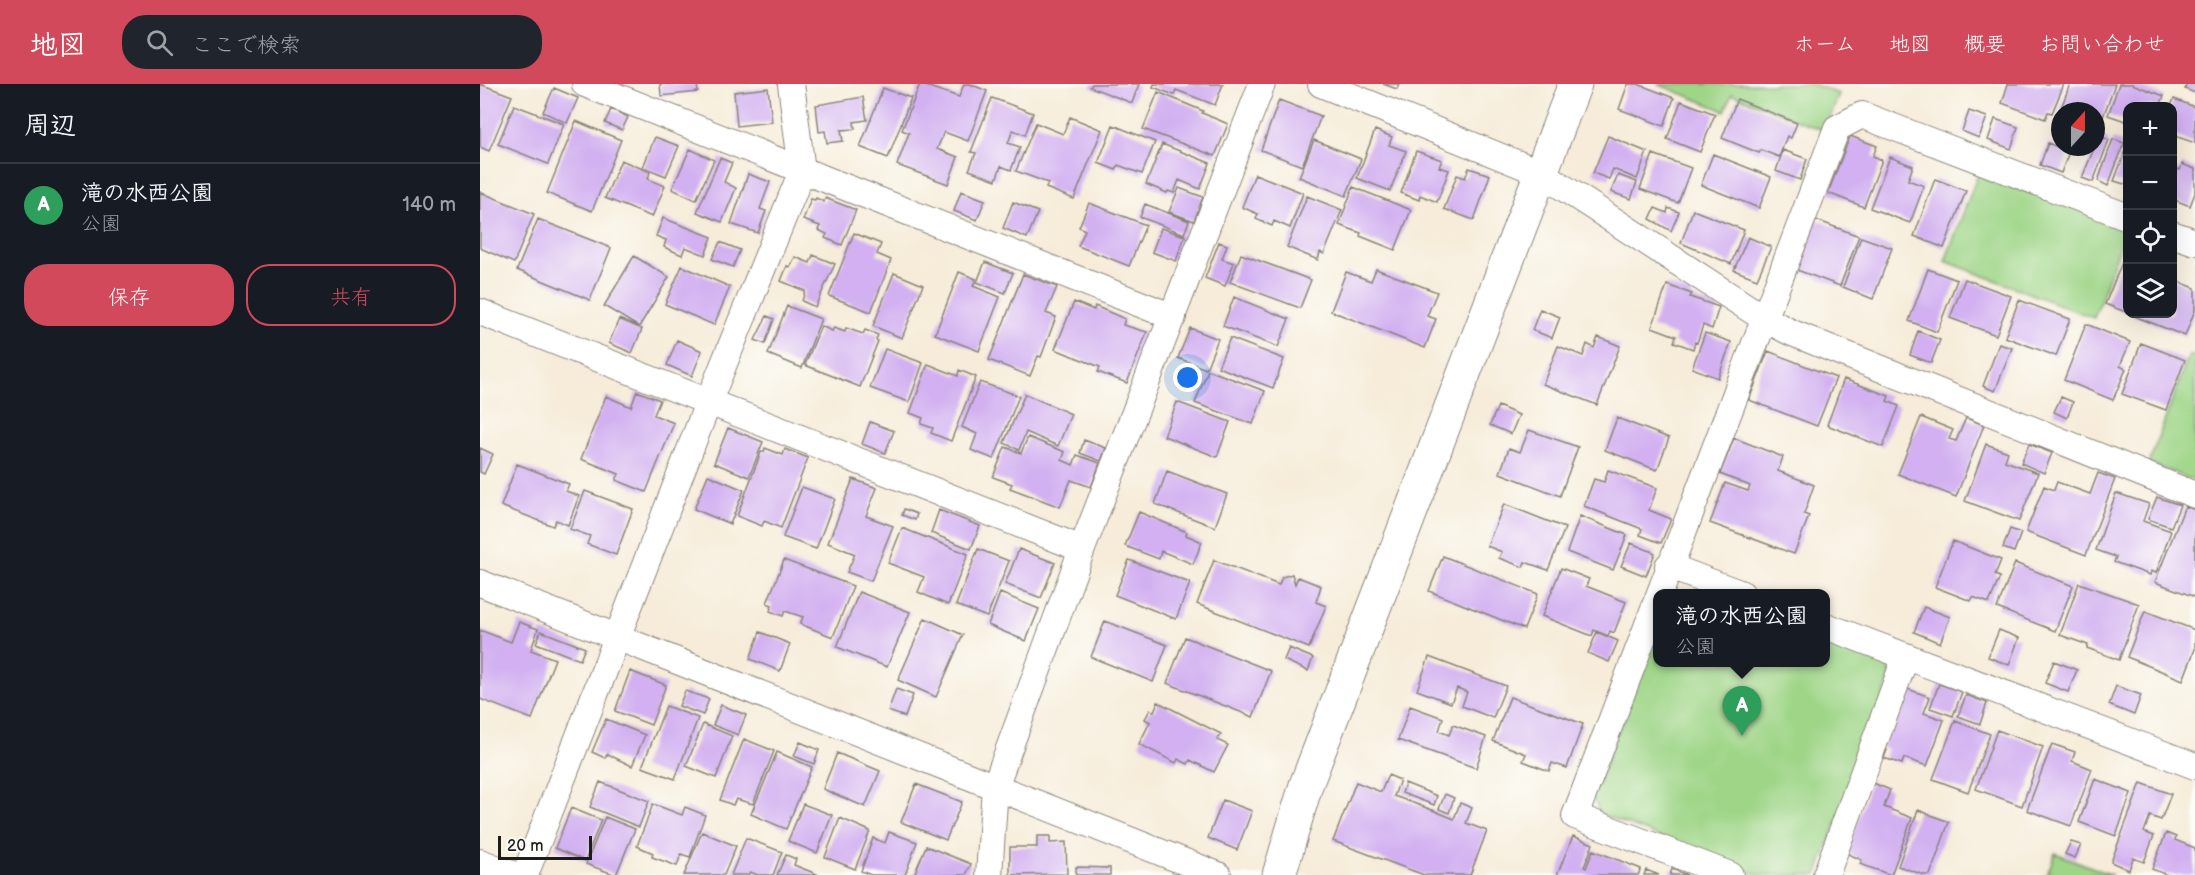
<!DOCTYPE html>
<html lang="ja">
<meta charset="utf-8">
<style>
body{margin:0;font-family:"Balsamiq Sans","Klee One",sans-serif;background:#20242c;color:#f1f3f6}
.controls{position:absolute;right:18px;top:18px;display:grid;overflow:hidden;border-radius:12px;box-shadow:0 6px 24px #0002}
.controls button{width:54px;height:54px;display:grid;place-items:center;padding:0;border:0;border-bottom:2px solid #363941;background:#171b24;color:#f1f3f6;font:30px sans-serif}
.compass{position:absolute;left:1571px;top:18px;width:54px;height:54px;border-radius:50%;background:#171b24;box-shadow:0 6px 24px #0002;rotate:21deg}
.scale{position:absolute;left:18px;bottom:15px;width:94px;box-sizing:border-box;padding-left:6px;border:3px solid #1c1c1c;border-top:0;font-size:16px;line-height:21px;white-space:nowrap;color:#1c1c1c;-webkit-text-stroke:4px #fdfcf7;paint-order:stroke}
.you{position:absolute;left:708px;top:294px;width:21px;height:21px;margin:-15px;border:4px solid #fff;border-radius:50%;background:#1a73e8;box-shadow:0 0 0 9px #1a73e833}
.badge{display:grid;place-items:center;width:39px;height:39px;border-radius:50%;background:#d1495b;color:#fff;font-size:20px;font-weight:700}
.pin{position:absolute;translate:-50% -50px;filter:drop-shadow(0 2px 3px #0008)}
.pin::after{content:'';position:absolute;top:32px;width:21px;height:18px;background:inherit;clip-path:polygon(0 0,100% 0,50% 100%)}
.popup{position:absolute;left:1173px;top:505px;width:177px;height:78px;box-sizing:border-box;display:grid;place-content:center;border-radius:12px;background:#171b24;filter:drop-shadow(0 2px 4px #0005);font-size:20px;white-space:nowrap;color:#9ea1a6}
.popup b{font-size:22px;color:#f1f3f6}
.popup::after{content:'';position:absolute;left:50%;top:100%;margin-left:-12px;border:12px solid transparent;border-top-color:#171b24}
.list{margin:0;padding:0;list-style:none}
h2{display:flex;justify-content:space-between;align-items:center;height:78px;margin:0;padding:0 24px;font-size:26px}
h2 small{font-size:20px;font-weight:400;color:#9ea1a6}
.list li{display:grid;grid-template-columns:39px 1fr auto;gap:18px;align-items:center;box-sizing:border-box;height:84px;padding:0 24px;border-top:2px solid #363941}
.list b{display:block;font-size:22px;white-space:nowrap}
.list p{margin:0;font-size:20px;white-space:nowrap;color:#9ea1a6}
.list em{font-size:20px;font-style:normal;color:#9ea1a6}
.actions{display:flex;gap:12px;padding:18px 24px}
.actions a{flex:1;padding:14px 0;border:2px solid #d1495b;border-radius:24px;text-align:center;font-size:21px;color:#d1495b}
.actions .main{background:#d1495b;color:#fff}
.icon{flex:none;width:33px;height:33px;fill:none;stroke:currentColor;stroke-width:2;stroke-linecap:round;stroke-linejoin:round}
.map{position:relative;flex:none;width:1715px;height:791px;overflow:hidden}
header{display:flex;align-items:center;gap:36px;box-sizing:border-box;height:84px;padding:0 30px;background:#d1495b;color:#fff}
header strong{font-size:28px}
nav{display:flex;gap:33px;margin-inline-start:auto;font-size:21px}
.search{width:420px;height:54px;background:#20242c;display:flex;align-items:center;gap:15px;box-sizing:border-box;padding:0 21px;border-radius:24px;color:#9ea1a6;font-size:22px}
main{display:flex}
aside{flex:1;background:#171b24}
.map>svg:first-child{display:block}
</style>
<header>
<strong>地図</strong>
<div class="search"><svg class="icon" aria-label="search" viewBox="0 0 24 24"><circle cx="10" cy="10" r="6"/><path d="M15 15l6 6"/></svg>ここで検索</div>
<nav><a>ホーム</a><a>地図</a><a>概要</a><a>お問い合わせ</a></nav>
</header>
<main>
<aside>
<h2>周辺<small></small></h2>
<ul class="list">
<li><span class="badge" style="background:#2e9e5b">A</span><div><b>滝の水西公園</b><p>公園</p></div><em>140 m</em></li>
</ul>
<div class="actions"><a class="main">保存</a><a>共有</a></div>
</aside>
<div class="map">
<svg width="1715" height="791" viewBox="0 0 1715 791">
<rect width="100%" height="100%" fill="#fdfcf7"/>
<filter id="ink" filterUnits="userSpaceOnUse"><feTurbulence type="fractalNoise" baseFrequency=".0167" numOctaves="2"/><feDisplacementMap in="SourceGraphic" scale="12" xChannelSelector="R" yChannelSelector="G"/><feConvolveMatrix kernelMatrix="1 2 1 2 8 2 1 2 1" color-interpolation-filters="sRGB"/></filter>
<filter id="wash" filterUnits="userSpaceOnUse"><feTurbulence type="fractalNoise" baseFrequency=".008" numOctaves="4" result="noise"/><feDisplacementMap in="SourceGraphic" scale="24" xChannelSelector="R" yChannelSelector="G"/><feGaussianBlur stdDeviation="1.35" result="paint"/><feColorMatrix in="noise" values="0 0 0 0 0 0 0 0 0 0 0 0 0 0 0 0 0 1.4 0 .05"/><feComposite in="paint" operator="in"/></filter>
<g filter="url(#wash)">
<rect width="100%" height="100%" fill="#f6ecd9"/>
<!-- green -->
<path fill="#9ed587" stroke="#5d7852" stroke-width="1.5" d="M1177,0H1333L1359,10L1345,47L1252,10L1245,27Z
M1500,85L1647,143L1614,234L1465,177Z
M1709,271L1715,273V397L1669,379Z
M1178,540V578H1346V553L1405,576L1411,591L1337,791H1279L1120,730L1113,713Z
M1575,769L1632,791H1567Z"/>
<g id="blocks">
<!-- building -->
<path fill="#d2b0f1" d="M0,0L32,12L9,67L0,63Z
M180,0H217L218,8L181,12Z
M440,0L479,13L484,0H490L507,7L488,57L464,48L457,65L478,73L468,100L417,81L429,49L422,46Z
M612,0H659L652,19L610,3Z
M674,0H743L735,21L696,6L694,11L673,3Z
M903,0H919L917,5Z
M1148,0H1158L1194,14L1184,42L1139,25Z
M1528,0H1584L1572,29L1568,28L1565,35L1522,19Z
M1590,0H1635L1616,52V27H1580Z
M1639,0H1652L1684,12L1680,22H1648V38L1628,31Z
M1707,0H1715V9L1705,5Z
M74,4L98,14L87,39L63,28Z
M288,4L292,38L257,42L254,8Z
M403,4L431,14L408,74L380,63Z
M678,8L723,27L722,29L748,40L735,72L663,45Z
M383,13L387,36L374,38L375,45L361,46L363,57L347,59L345,47L339,48L336,21Z
M512,14L553,29L545,51L533,46L528,59L540,63L531,86L521,82L516,96L489,86L496,69L491,68Z
M1257,15L1317,39L1311,54L1307,52L1299,73L1281,66L1279,69L1242,54Z
M1694,15L1715,23V59L1692,51L1691,22Z
M799,16L841,32L822,82L781,66Z
M1201,17L1235,30L1220,68L1187,55Z
M34,21L84,40L68,80L18,60Z
M131,25L148,33L142,46L125,39Z
M1489,27L1507,33L1499,54L1482,47Z
M1580,27V50L1575,49L1577,43L1574,42Z
M590,33L622,46L594,115L566,104L568,99L536,87L556,39L583,50Z
M1515,35L1538,43L1531,65L1508,56Z
M96,37L141,56L112,127L67,109Z
M633,41L675,58L662,90L638,81L636,86L618,79Z
M895,46L912,53L909,61L926,67L910,107L877,94Z
M1128,52L1167,68L1157,95L1133,85L1129,95L1113,89Z
M1370,52L1397,62L1393,72L1402,76L1384,123L1348,109Z
M1619,52L1629,56L1613,98L1602,94Z
M175,53L199,62L186,92L163,83Z
M1633,55L1644,59L1628,102L1618,97Z
M834,56L881,75L866,112L819,93Z
M1568,59L1589,68L1581,89L1560,81Z
M682,60L730,79L720,105L699,96L694,109L688,107L687,109L666,100Z
M1647,63H1648V101L1634,97Z
M210,65L234,76L216,116L192,105Z
M1303,66L1327,75L1320,96L1296,87Z
M936,67L962,76L959,83L969,86L957,118L940,111L939,116L921,109Z
M1173,70L1211,84L1198,119L1160,105Z
M1233,70L1291,93L1279,124L1221,101Z
M1410,73L1433,82L1428,96L1444,102L1430,139L1390,124Z
M240,74L252,79L244,98L256,104L242,138L217,128Z
M141,76L170,88L168,95L185,102L172,133L125,114Z
M1702,80L1715,85V109L1710,122L1692,115V84L1700,86Z
M989,84L1010,91L994,136L964,125L977,91L985,94Z
M268,90L290,98L280,125L286,127L278,149L251,140Z
M775,90L823,109L810,144L794,137L792,142L776,135L778,130L762,123Z
M1138,91L1157,98L1151,115L1131,108Z
M1455,95L1486,107L1464,164L1434,152Z
M873,103L931,126L915,166L880,152L881,149L859,141Z
M699,104L723,113L714,137L689,128Z
M481,107L505,116L497,136L474,127Z
M0,108L54,130L34,179L0,164Z
M827,112L862,126L844,170L840,168L838,176L807,163Z
M336,114L344,118L345,114L376,126L362,161L345,154L347,150L338,146L340,142L323,136L331,115L335,116Z
M533,118L558,128L547,154L523,144Z
M609,119L666,141L649,182L598,162L605,146L599,143Z
M665,120L709,137L704,150L660,133Z
M1175,124L1187,129L1188,124L1199,128L1191,147L1170,135Z
M1213,126L1264,146L1251,180L1201,159Z
M183,134L232,153L225,171L205,163L202,171L184,163L186,156L176,152Z
M58,135L131,164L110,216L37,186Z
M1336,136L1379,152L1360,202L1317,186Z
M681,144L705,152L696,177L672,168Z
M374,149L401,160L397,170L411,176L391,228L349,212Z
M1268,153L1291,163L1277,195L1254,186Z
M1381,153L1412,164L1393,215L1363,203Z
M240,158L260,166L253,183L232,175Z
M739,158L747,161L742,175L754,179L745,202L725,194Z
M761,170L831,196L820,224L750,198Z
M333,171L355,180L335,223L322,217L325,207L301,197L307,182L310,183L315,173L330,179Z
M154,172L189,193L159,243L124,222Z
M1643,176L1648,178V229L1625,220Z
M505,178L533,189L525,209L497,198Z
M202,182L250,203L234,241L185,220Z
M896,185L957,208L947,232L956,235L945,264L851,227L866,188L891,197Z
M1448,185L1477,196L1457,248L1429,237Z
M479,188L496,195L493,202L520,213L499,267L455,250Z
M414,189L443,201L422,254L393,242Z
M543,190L577,203L566,229L576,233L561,273L558,272L550,292L509,276Z
M1485,195L1531,212L1516,251L1470,234Z
M1692,195L1715,204V226L1705,252L1649,230H1692Z
M1187,201L1212,210L1210,213L1239,223L1232,245L1223,241L1217,259L1215,258L1213,265L1194,258L1196,252L1172,243Z
M754,213L809,235L798,263L743,242Z
M1539,216L1590,235L1576,272L1525,253Z
M594,218L614,226L615,222L645,235L643,241L667,248L647,299L618,288L620,283L575,265Z
M307,222L341,235L322,284L288,270Z
M1060,225L1080,233L1072,254L1052,246Z
M287,232L294,235L285,260L275,256Z
M139,235L162,245L152,269L129,259Z
M1606,240L1650,258L1640,282L1646,285L1633,316L1584,296Z
M341,242L352,247L354,244L365,248L366,244L383,250L385,246L398,251L396,256L398,257L380,303L325,281Z
M710,244L738,255L726,285L698,274Z
M1438,247L1460,256L1451,279L1430,271Z
M1225,249L1251,258L1238,294L1212,284Z
M1118,253L1140,262L1117,321L1063,300L1078,262L1103,272L1107,260L1114,264Z
M750,254L804,275L793,304L738,283Z
M197,256L222,267L212,292L187,281Z
M1661,259L1705,276L1686,326L1642,310Z
M1519,260L1532,264L1515,307L1503,302Z
M405,265L443,279L429,318L390,304Z
M1288,267L1356,294L1337,342L1269,316Z
M448,280L478,292L479,286L496,293L471,357L451,349L453,344L441,340L443,334L430,329Z
M728,286L785,307L773,340L715,319Z
M1364,295L1409,312L1407,317L1419,322L1403,363L1347,341Z
M500,298L539,312L514,375L491,366L497,350L482,343Z
M157,307L180,316L174,331L194,339L166,408L136,396L139,390L101,375L126,312L151,323Z
M545,310L591,330L578,362L546,348L539,366L524,359Z
M1581,313L1593,318L1587,334L1574,328Z
M697,318L750,338L737,373L684,352Z
M1018,322L1039,331L1031,350L1010,341Z
M1441,333L1473,346L1469,355L1476,357L1486,334L1504,341L1476,413L1418,390Z
M1137,334L1189,354L1177,386L1125,366Z
M390,338L414,347L405,369L382,360Z
M248,344L283,358L269,393L234,379Z
M1049,346L1098,363L1080,412L1020,389L1029,364L1040,368Z
M548,353L585,368L582,376L593,381L597,371L620,379L611,403L591,396L580,423L530,404L532,400L513,393L525,363L541,369Z
M1254,354L1303,373L1298,387L1334,401L1324,430L1329,432L1314,470L1230,439L1245,399L1268,407L1270,402L1240,390Z
M604,356L626,364L621,377L600,369Z
M1506,360L1528,368L1525,377L1558,389L1539,437L1485,417Z
M1549,360L1572,369L1564,389L1541,379Z
M0,364L13,370L4,390L0,388Z
M285,364L303,371L305,365L328,374L301,444L284,437L282,442L257,432L281,368H284Z
M37,380L89,400L86,407L99,412L88,441L76,436L73,442L21,422Z
M1128,386L1177,404L1169,426L1191,435L1181,459L1160,451L1162,445L1104,422L1114,395L1124,398Z
M687,387L747,410L735,443L675,420Z
M1618,389L1635,395L1606,471L1546,448L1564,402L1574,406L1577,398L1610,410Z
M228,391L264,406L250,440L214,425Z
M373,395L397,404L386,432L413,442L391,497L367,488L375,470L348,459Z
M322,403L355,415L336,465L303,453Z
M105,407L153,425L136,471L107,460L110,452L90,445Z
M1636,409L1669,420L1663,437L1691,447L1676,489L1671,487L1670,491L1634,478L1636,473L1616,466Z
M1677,413L1700,421L1691,443L1668,435Z
M1024,420L1085,444L1068,486L1045,478L1043,483L1019,474L1022,468L1007,462Z
M1705,422L1715,426V513L1675,498Z
M424,425L437,430L435,436L422,431Z
M459,426L500,442L491,465L451,449Z
M659,428L707,448L706,451L722,458L713,480L681,467L679,475L645,462Z
M1100,432L1147,451L1133,486L1087,468Z
M422,444L488,470L468,521L438,508L444,493L408,479Z
M1530,445L1541,449L1534,468L1523,464Z
M1473,457L1521,476L1515,491L1520,493L1509,519L1493,513L1491,517L1455,503Z
M1151,459L1175,469L1166,492L1141,482Z
M498,465L529,477L507,533L476,521Z
M539,465L575,479L561,514L525,500Z
M963,472L1058,510L1044,545L949,507Z
M304,476L373,502L353,553L320,540L323,533L305,527L303,532L290,527L292,521L287,519Z
M649,476L710,499L696,535L635,511Z
M734,476L799,501L802,493L812,490L815,500L818,493L841,502L836,518L846,522L829,564L717,520Z
M1535,479L1593,502L1575,547L1517,524Z
M1081,484L1109,495L1106,502L1146,518L1134,549L1130,547L1128,552L1114,546L1112,552L1062,532Z
M1599,499L1659,520L1639,576L1607,564L1608,561L1580,551Z
M379,508L430,528L407,583L357,563Z
M520,509L559,525L546,557L508,541Z
M1444,523L1470,533L1460,559L1434,548Z
M1665,527L1715,546V565L1703,596L1647,573Z
M445,534L483,551L456,613L418,596Z
M625,537L687,561L673,598L611,573Z
M39,538L58,545L51,566L75,575L52,635L0,615V546L31,558Z
M1519,546L1539,554L1529,581L1508,573Z
M61,547L105,564L100,576L56,559Z
M280,548L310,560L300,587L270,575Z
M1117,548L1138,557L1129,578L1108,569Z
M705,553L791,587L773,633L687,599Z
M809,564L833,574L828,587L804,576Z
M949,573L1026,602L1013,634L982,622L987,608L977,604L971,619L937,606Z
M1574,577L1597,586L1588,608L1565,599Z
M150,587L186,601L171,641L135,627Z
M1459,600L1482,608L1473,632L1450,624Z
M1636,602L1661,611L1654,631L1629,621Z
M1425,604L1450,613L1444,629L1464,636L1447,682L1424,674L1422,680L1404,674L1407,666L1402,664Z
M416,605L433,611L425,633L408,627Z
M205,607L229,615L223,631L199,622Z
M1486,611L1507,619L1500,640L1478,632Z
M1030,613L1103,640L1087,684L1072,679L1069,687L1043,677L1046,670L1013,657Z
M678,618L741,650L737,656L748,661L734,688L710,676L708,680L698,675L696,679L659,660L670,638L665,635L670,626L674,627Z
M241,621L266,631L258,651L233,641Z
M186,622L218,634L195,695L162,683Z
M930,622L963,634L959,647L969,651L973,641L1006,653L996,684L918,656Z
M126,635L165,651L152,682L127,670L125,674L112,668Z
M1475,637L1510,650L1488,708L1453,695Z
M223,640L252,652L236,694L206,682Z
M1517,646L1563,663L1542,722L1496,705Z
M264,655L294,667L273,720L256,715L253,721L240,716Z
M320,658L339,666L334,680L314,672Z
M1572,660L1595,668L1592,677L1612,685L1591,742L1547,726Z
M297,668L332,683L306,745L271,730Z
M357,669L400,687L385,723L343,705Z
M908,691L920,696L914,712L955,727L974,735L980,719L992,724L986,739L1007,747L990,791H944L853,757L876,698L901,708Z
M1615,695L1651,709L1636,752L1599,738Z
M120,698L169,717L159,743L110,723Z
M1391,698L1410,706L1404,723L1432,734L1411,791L1380,780L1382,776L1366,769Z
M925,699L957,712L954,721L922,709Z
M1661,699L1691,710L1681,736L1670,732L1664,748L1674,752L1664,778L1653,774L1649,786L1631,778Z
M436,700L482,718L466,756L421,738Z
M965,710L974,714L969,729L959,725Z
M743,716L772,727L757,766L728,754Z
M173,720L202,731L205,723L225,731L210,773L201,770L197,782L172,773L173,769L157,762Z
M323,720L352,731L337,769L308,757Z
M91,724L121,736L105,777L75,764Z
M1438,726L1469,738L1450,791H1444L1418,782Z
M125,733L155,745L136,791L106,780Z
M360,734L390,747L375,785L345,773Z
M222,748L256,762L244,791H204Z
M409,748L437,758L425,791H391L381,787L393,754L405,759Z
M1686,749L1696,753L1695,756L1715,764V791H1687L1672,785Z
M557,752H570V759L586,758L587,790L530,791V763H557Z
M1093,752L1113,760L1104,783L1106,784L1113,766L1161,785L1158,791H1077Z
M266,754L302,768L293,791H278L270,788L268,791H251Z
M1591,758L1601,761L1595,774L1585,770Z
M446,762L491,780L486,791H434Z
M306,771L316,775L314,781L339,791H297Z
M596,783L630,784V791H596Z
M1192,785L1207,791H1190Z
M1166,786L1179,791H1164Z"/>
</g>
</g>
<g filter="url(#ink)">
<use href="#blocks" fill-opacity="0" stroke="#89847a" stroke-width="1.5"/>
<g fill="none" stroke-linecap="round" stroke-linejoin="round">
<!-- street casing -->
<g stroke="#89847a" stroke-width="28">
<path id="street" d="M105,0L693,233
M841,0L1061,89L1285,235L1310,248L1715,411
M1692,150L1715,158
M0,228L602,465
M1188,482L1262,510
M0,499L738,791
M1346,542L1715,682
M0,778L34,791
M45,791L228,319L322,87L311,0
M509,791L515,703L602,465L782,0
M1250,791L1095,732L1357,44L1382,31L1648,133
M1346,791L1426,572"/>
</g>
<!-- secondary casing -->
<g stroke="#89847a" stroke-width="35">
<path id="secondary" d="M799,791L826,701L1095,0"/>
</g>
<!-- street -->
<use href="#street" stroke="#fff" stroke-width="26"/>
<!-- secondary -->
<use href="#secondary" stroke="#fff" stroke-width="33"/>
</g>
</g>
</svg>
<div class="controls">
<button>+</button>
<button>−</button>
<button><svg class="icon" aria-label="locate" viewBox="0 0 24 24"><circle cx="12" cy="12" r="6"/><path d="M12 2v4M12 18v4M2 12h4M18 12h4"/></svg></button>
<button><svg class="icon" aria-label="layers" viewBox="0 0 24 24"><path d="M12 4l9 5-9 5-9-5zM3 14l9 5 9-5"/></svg></button>
</div>
<svg class="compass" viewBox="-18 -18 36 36"><path d="M0-13l5 13h-10z" fill="#e53935"/><path d="M0 13l5-13h-10z" fill="#9ea1a6"/></svg>
<div class="scale">20 m</div>
<div class="you"></div>
<div class="pin badge" style="left:1262px;top:652px;background:#2e9e5b">A</div>
<div class="popup"><b>滝の水西公園</b>公園</div>
</div>
</main>
